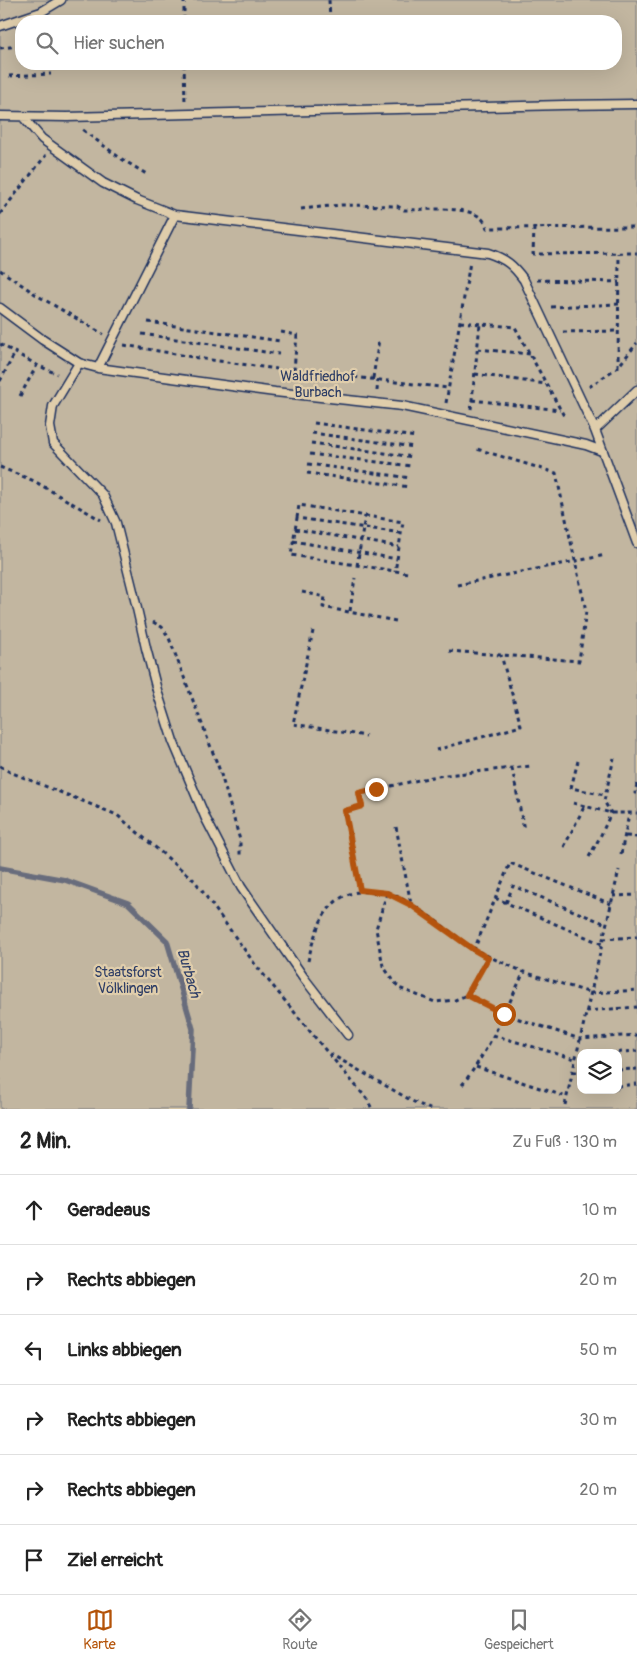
<!DOCTYPE html>
<html lang="de">
<meta charset="utf-8">
<style>
body{margin:0;font-family:Pangolin,sans-serif;background:#f6f6f6;color:#222}
.controls{position:absolute;right:15px;bottom:15px;display:grid;overflow:hidden;border-radius:10px;box-shadow:0 5px 20px #0002}
.controls button{width:45px;height:45px;display:grid;place-items:center;padding:0;border:0;border-bottom:1px solid #e0e0e0;background:#fff;color:#222;font:25px sans-serif}
.stop{position:absolute;width:15px;height:15px;margin:-11px;border:4px solid #b45309;border-radius:50%;background:#fff}
.stop.end{background:#b45309;border-color:#fff;box-shadow:0 1px 5px #0008}
.list{margin:0;padding:0;list-style:none}
h2{display:flex;justify-content:space-between;align-items:center;height:65px;margin:0;padding:0 20px;font-size:21px}
h2 small{font-size:16px;font-weight:400;color:#767676}
.list li{display:grid;grid-template-columns:32px 1fr auto;gap:15px;align-items:center;box-sizing:border-box;height:70px;padding:0 20px;border-top:1px solid #e0e0e0}
.list b{display:block;font-size:19px;white-space:nowrap}
.list em{font-size:16px;font-style:normal;color:#767676}
.icon{flex:none;width:28px;height:28px;fill:none;stroke:currentColor;stroke-width:2;stroke-linecap:round;stroke-linejoin:round}
.map{position:relative;flex:none;width:637px;height:1109px;overflow:hidden}
.search{position:absolute;background:#fff;box-shadow:0 5px 20px #0002;left:15px;right:15px;top:15px;height:55px;display:flex;align-items:center;gap:12px;box-sizing:border-box;padding:0 18px;border-radius:20px;color:#767676;font-size:19px}
.sheet{height:485px;background:#fff}
nav{display:flex;justify-content:space-around;align-items:center;box-sizing:border-box;height:70px;border-top:1px solid #e0e0e0;background:#fff;font-size:14px;color:#767676}
nav a{display:grid;justify-items:center;gap:2px}
nav .on{color:#b45309}
.map>svg:first-child{display:block}
</style>
<div class="map">
<svg width="637" height="1109" viewBox="0 0 637 1109">
<rect width="100%" height="100%" fill="#dfcdab"/>
<filter id="ink" filterUnits="userSpaceOnUse"><feTurbulence type="fractalNoise" baseFrequency=".02" numOctaves="2"/><feDisplacementMap in="SourceGraphic" scale="10" xChannelSelector="R" yChannelSelector="G"/><feConvolveMatrix kernelMatrix="1 2 1 2 8 2 1 2 1" color-interpolation-filters="sRGB"/></filter>
<g filter="url(#ink)">
<!-- green -->
<path fill="#c2b6a0" stroke="#6e727f" fill-rule="evenodd" d="M0,0H637V1109H0ZM21,21H616V64H21ZM581,1053H618V1090H581Z"/>
<g fill="none" stroke-linecap="round" stroke-linejoin="round">
<!-- stream -->
<path stroke="#676c7c" stroke-width="5.5" d="M0,868L65,880L128,903L167,941L193,1029L189,1109"/>
<!-- lane casing -->
<g stroke="#1b2f5e" stroke-width="11">
<path id="lane" d="M0,26L41,12L61,0
M0,116L67,117L563,105L637,104
M23,117L42,139L103,183L137,200L175,215L488,253C506,259 513,265 524,280L595,430L637,543
M0,308L43,340L79,363L98,368L275,392L402,406L586,445L602,451
M79,363L53,406L50,426L53,443L103,495L116,523L133,591L146,648L158,694L173,741L206,819L241,887L304,978L348,1035
M98,368L175,215
M595,430L637,390"/>
</g>
<!-- path -->
<path stroke="#1b2f5e" stroke-width="3" stroke-dasharray="4 4" stroke-linecap="butt" d="M184,0V21
M329,0L330,20
M0,48L21,46
M184,64L185,103
M184,65H203V64
M9,76L51,74
M83,130L120,158L148,175
M301,209L341,205L397,206L404,210C423,210 467,205 481,218C484,220 486,225 487,228L637,227
M0,214L46,155
M534,228L533,254L637,253
M0,270L38,296L103,334
M537,280L619,282
M551,307L619,304
M148,322L280,341
M460,322L515,327L564,416
M281,332L297,335L294,370L448,388
M563,332L618,331
M142,334L279,354
M0,344L37,365L57,374
M124,345L204,359L277,369
M478,349L530,354
M618,367L619,253
M475,374L546,384
M373,378L379,339
M0,381L15,353
M589,387L618,367L637,343
M377,391L378,379
M20,396L37,365
M472,400L560,410
M446,403L470,262
M471,409L480,324
M314,423L416,437
M312,433L415,447
M311,443L414,457
M310,454L412,466
M308,464L411,478
M0,467L34,481L101,520
M307,473L410,487
M297,518L299,505L403,522L395,572
M295,529L399,547
M401,533L297,518L291,555L408,573
M293,541L397,559
M357,566L365,516
M457,585L606,555
M302,592L325,597L323,607L396,621
M350,611L355,578
M153,622L162,627L169,638L220,771L240,840V856
M313,631L293,724L366,736
M449,651L579,661L586,611L556,473L477,449
M436,750L521,726L501,655
M578,761L571,788L605,795
M0,766L10,772L117,815L195,881L254,963L327,1052L414,1102L430,1109
M512,768L524,830
M637,784L635,793H637
M573,803L611,813H637
M396,827L411,904
M626,836L637,837
M564,847L584,807
M621,854L629,814
M589,857L600,837L611,813L604,801L614,758
M360,890L345,811L362,806L359,793L437,776L531,766
M387,893L376,929L383,966L399,988L435,1002L455,1000L467,995L488,958
M613,896L637,895
M495,898L602,944
M506,903L513,886L606,924
M611,904L510,863L474,950L524,972L591,993L637,990
M603,939L637,937
M308,961C316,925 329,887 373,892C378,892 383,892 388,893C415,902 450,933 474,950
M467,995L504,1014L580,1039L637,1035
M586,1011L637,1007
M493,1035L575,1059
M610,1053L637,1051
M329,1054L367,1099L372,1109
M476,1067L567,1097
M618,1070L637,1069
M573,1072H581
M462,1085C489,1051 505,1011 524,972
M618,1086L637,1084
M565,1105L619,870"/>
<!-- lane -->
<use href="#lane" stroke="#dfcdab" stroke-width="8"/>
</g>
</g>
<g fill="none" stroke-linecap="round" stroke-linejoin="round" filter="url(#ink)">
<!-- route -->
<path stroke="#b45309" stroke-width="6" d="M376,789L359,793L362,806L345,811L360,890L387,893L411,905L474,950L488,958L467,995L504,1014"/>
</g>
<g text-anchor="middle" stroke-width="4.5" stroke-linejoin="round" paint-order="stroke">
<!-- park labels -->
<g font-size="14" fill="#2c3c65" stroke="#dfcdab">
<text x="318" y="381">Waldfriedhof<tspan x="318" dy="16">Burbach</tspan></text>
<text x="128" y="977">Staatsforst<tspan x="128" dy="16">Völklingen</tspan></text>
</g>
<!-- water labels -->
<g font-size="15" font-style="italic" fill="#2e3e66" stroke="#dfcdab">
<text transform="translate(189 973) rotate(74)" y="5">Burbach</text>
</g>
</g>
</svg>
<div class="controls">
<button><svg class="icon" aria-label="layers" viewBox="0 0 24 24"><path d="M12 4l9 5-9 5-9-5zM3 14l9 5 9-5"/></svg></button>
</div>
<div class="stop" style="left:504px;top:1014px"></div>
<div class="stop end" style="left:376px;top:789px"></div>
<div class="search"><svg class="icon" aria-label="search" viewBox="0 0 24 24"><circle cx="10" cy="10" r="6"/><path d="M15 15l6 6"/></svg>Hier suchen</div>
</div>
<section class="sheet">
<h2>2 Min.<small>Zu Fuß · 130 m</small></h2>
<ul class="list">
<li><svg class="icon" aria-label="ahead" viewBox="0 0 24 24"><path d="M12 20V5M6 11l6-6 6 6"/></svg><div><b>Geradeaus</b></div><em>10 m</em></li>
<li><svg class="icon" aria-label="right" viewBox="0 0 24 24"><path d="M7 20v-9h11M14 6l5 5-5 5"/></svg><div><b>Rechts abbiegen</b></div><em>20 m</em></li>
<li><svg class="icon" aria-label="left" viewBox="0 0 24 24"><path d="M17 20v-9H6M10 6l-5 5 5 5"/></svg><div><b>Links abbiegen</b></div><em>50 m</em></li>
<li><svg class="icon" aria-label="right" viewBox="0 0 24 24"><path d="M7 20v-9h11M14 6l5 5-5 5"/></svg><div><b>Rechts abbiegen</b></div><em>30 m</em></li>
<li><svg class="icon" aria-label="right" viewBox="0 0 24 24"><path d="M7 20v-9h11M14 6l5 5-5 5"/></svg><div><b>Rechts abbiegen</b></div><em>20 m</em></li>
<li><svg class="icon" aria-label="arrive" viewBox="0 0 24 24"><path d="M6 21V4h12l-3 4 3 4H6"/></svg><div><b>Ziel erreicht</b></div></li>
</ul>
</section>
<nav>
<a class="on"><svg class="icon" aria-label="map" viewBox="0 0 24 24"><path d="M3 6l6-2 6 2 6-2v14l-6 2-6-2-6 2zM9 4v14M15 6v14"/></svg>Karte</a>
<a><svg class="icon" aria-label="directions" viewBox="0 0 24 24"><path d="M12 3l9 9-9 9-9-9zM9 14v-3h6M13 9l2 2-2 2"/></svg>Route</a>
<a><svg class="icon" aria-label="saved" viewBox="0 0 24 24"><path d="M7 4h10v16l-5-4-5 4z"/></svg>Gespeichert</a>
</nav>
